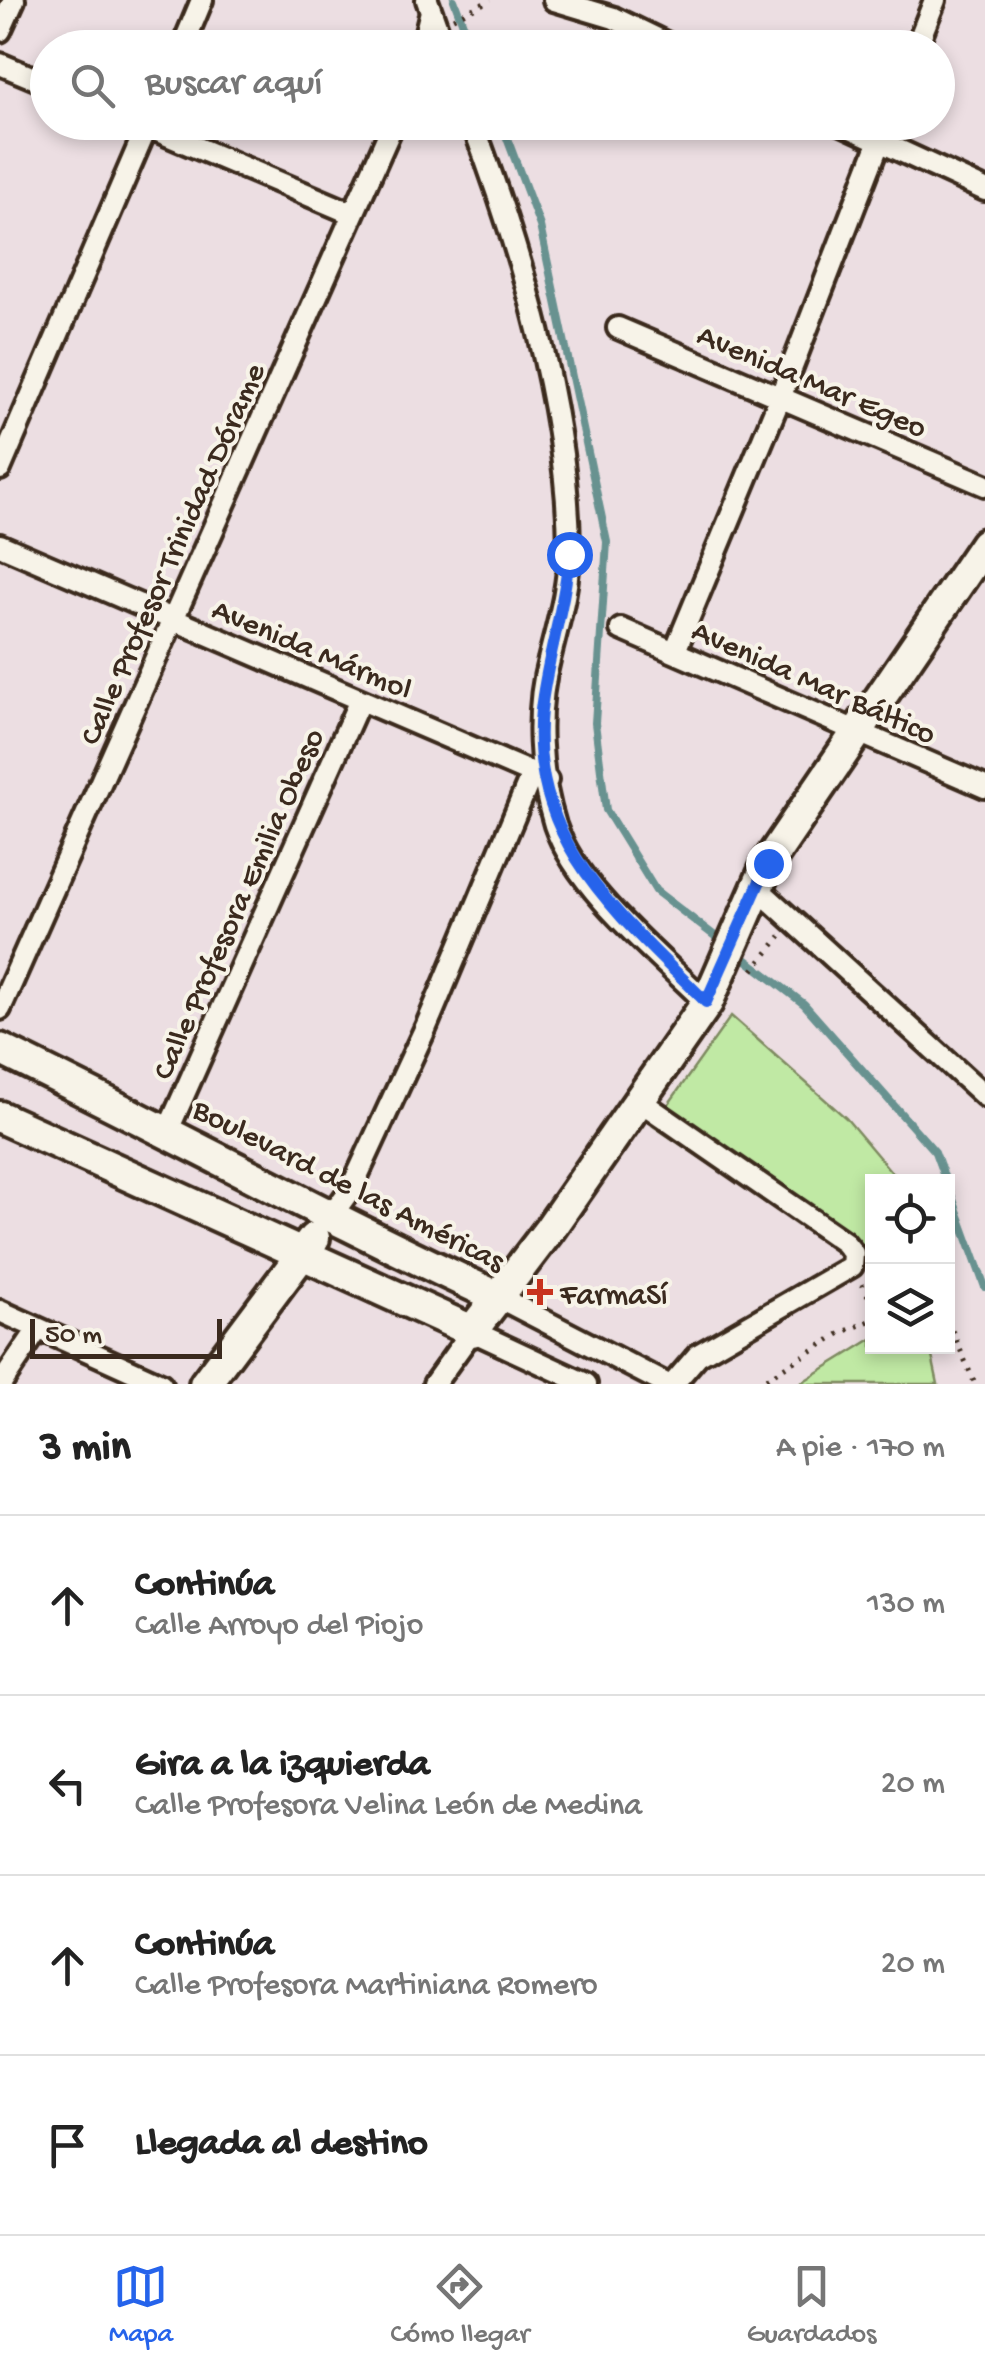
<!DOCTYPE html>
<html lang="es">
<meta charset="utf-8">
<style>
body{margin:0;font-family:"Gochi Hand",sans-serif;background:#f2f2f2;color:#222}
.controls{position:absolute;right:30px;bottom:30px;display:grid;overflow:hidden;border-radius:0px;box-shadow:0 5px 15px #0003}
.controls button{width:90px;height:90px;display:grid;place-items:center;padding:0;border:0;border-bottom:2px solid #e0e0e0;background:#fff;color:#222;font:50px sans-serif}
.scale{position:absolute;left:30px;bottom:25px;width:192px;box-sizing:border-box;padding-left:10px;border:5px solid #3b2a1e;border-top:0;font-size:28px;line-height:35px;white-space:nowrap;color:#3b2a1e;-webkit-text-stroke:8px #f7f3e8;paint-order:stroke}
.stop{position:absolute;width:30px;height:30px;margin:-22px;border:8px solid #2563eb;border-radius:50%;background:#fff}
.stop.end{background:#2563eb;border-color:#fff;box-shadow:0 2px 10px #0008}
.list{margin:0;padding:0;list-style:none}
h2{display:flex;justify-content:space-between;align-items:center;height:130px;margin:0;padding:0 40px;font-size:42px}
h2 small{font-size:32px;font-weight:400;color:#767676}
.list li{display:grid;grid-template-columns:65px 1fr auto;gap:30px;align-items:center;box-sizing:border-box;height:180px;padding:0 40px;border-top:2px solid #e0e0e0}
.list b{display:block;font-size:38px;white-space:nowrap}
.list p{margin:0;font-size:32px;white-space:nowrap;color:#767676}
.list em{font-size:32px;font-style:normal;color:#767676}
.icon{flex:none;width:55px;height:55px;fill:none;stroke:currentColor;stroke-width:2;stroke-linecap:round;stroke-linejoin:round}
.map{position:relative;flex:none;width:985px;height:1384px;overflow:hidden}
.search{position:absolute;background:#fff;box-shadow:0 5px 15px #0003;left:30px;right:30px;top:30px;height:110px;display:flex;align-items:center;gap:25px;box-sizing:border-box;padding:0 35px;border-radius:55px;color:#767676;font-size:38px}
.sheet{height:850px;background:#fff}
nav{display:flex;justify-content:space-around;align-items:center;box-sizing:border-box;height:140px;border-top:2px solid #e0e0e0;background:#fff;font-size:28px;color:#767676}
nav a{display:grid;justify-items:center;gap:5px}
nav .on{color:#2563eb}
.map>svg:first-child{display:block}
</style>
<div class="map">
<svg width="985" height="1384" viewBox="0 0 985 1384">
<rect width="100%" height="100%" fill="#ecdee2"/>
<filter id="ink" filterUnits="userSpaceOnUse"><feTurbulence type="fractalNoise" baseFrequency=".01" numOctaves="2"/><feDisplacementMap in="SourceGraphic" scale="20" xChannelSelector="R" yChannelSelector="G"/><feConvolveMatrix kernelMatrix="1 2 1 2 8 2 1 2 1" color-interpolation-filters="sRGB"/></filter>
<g filter="url(#ink)">
<!-- green -->
<path fill="#c0e9a4" stroke="#7e8a61" stroke-width="2.5" d="M731,1016L846,1118L899,1181L872,1182V1255L860,1265L653,1126Z
M872,1339V1346L930,1347L938,1384H799Z"/>
<g fill="none" stroke-linecap="round" stroke-linejoin="round">
<!-- stream -->
<path stroke="#689290" stroke-width="8" d="M454,0L472,48
M501,122L540,226L607,542L595,723L606,810L656,891L724,943
M735,951L804,1004L935,1152L946,1182
M948,1186L985,1287"/>
<!-- street casing -->
<g stroke="#3b2a1e" stroke-width="28">
<path id="street" d="M427,0L444,48
M554,0L614,18L676,48
M0,31L14,0
M182,48L202,0
M422,48L431,11
M916,48L935,0
M0,64L48,84
M472,122C521,251 568,411 569,549C569,588 558,623 549,660C535,712 539,774 555,825C577,890 659,955 707,1003
M838,122L985,190
M139,123L353,214
M618,328L985,485
M0,469L149,122
M0,545L547,780
M621,629L985,787
M675,651L780,398L887,122
M757,888L985,1096
M0,1009L394,122
M640,1101L844,1242L853,1253L852,1266L698,1355L673,1384
M168,1130L360,700
M329,1219L352,1187L426,1027L532,774
M500,1298L666,1384
M0,1311L161,1384
M1,1384L38,1329
M434,1384L472,1331L586,1384"/>
</g>
<!-- secondary casing -->
<g stroke="#3b2a1e" stroke-width="38">
<path id="secondary" d="M0,1049C168,1131 331,1220 500,1298
M0,1117L472,1331L549,1230L707,1003L768,863L985,544
M205,1384L314,1238"/>
</g>
<!-- path -->
<path stroke="#3b2a1e" stroke-width="5" stroke-dasharray="2.5 8" stroke-linecap="butt" d="M453,18L491,0
M753,970L781,936
M862,1284L872,1304
M948,1321L975,1384
M757,1384L841,1333L872,1320"/>
<!-- street -->
<use href="#street" stroke="#f7f3e8" stroke-width="20"/>
<!-- secondary -->
<use href="#secondary" stroke="#f7f3e8" stroke-width="30"/>
</g>
</g>
<g fill="none" stroke-linecap="round" stroke-linejoin="round" filter="url(#ink)">
<!-- route -->
<path stroke="#2563eb" stroke-width="12" d="M569,554C565,607 547,657 541,710C527,843 623,918 706,1002L768,863"/>
</g>
<!-- markers -->
<path fill="#c8321e" stroke="#f7f3e8" stroke-width="4" d="M535 1277h10v10h10v10h-10v10h-10v-10h-10v-10h10z"/>
<g text-anchor="middle" stroke-width="8" stroke-linejoin="round" paint-order="stroke">
<!-- street labels -->
<g font-size="32" fill="#3b2a1e" stroke="#f7f3e8">
<text transform="translate(813 379) rotate(23)" y="11">Avenida Mar Egeo</text>
<text transform="translate(170 553) rotate(-66)" y="11">Calle Profesor Trinidad Dórame</text>
<text transform="translate(313 647) rotate(23)" y="11">Avenida Mármol</text>
<text transform="translate(815 680) rotate(24)" y="11">Avenida Mar Báltico</text>
<text transform="translate(236 903) rotate(-66)" y="11">Calle Profesora Emilia Obeso</text>
<text transform="translate(350 1183) rotate(27)" y="11">Boulevard de las Américas</text>
</g>
<!-- poi labels -->
<g font-size="32" fill="#3b2a1e" stroke="#f7f3e8" text-anchor="start">
<text x="560" y="1303">FarmaSí</text>
</g>
</g>
</svg>
<div class="controls">
<button><svg class="icon" aria-label="locate" viewBox="0 0 24 24"><circle cx="12" cy="12" r="6"/><path d="M12 2v4M12 18v4M2 12h4M18 12h4"/></svg></button>
<button><svg class="icon" aria-label="layers" viewBox="0 0 24 24"><path d="M12 4l9 5-9 5-9-5zM3 14l9 5 9-5"/></svg></button>
</div>
<div class="scale">50 m</div>
<div class="stop" style="left:569px;top:554px"></div>
<div class="stop end" style="left:768px;top:863px"></div>
<div class="search"><svg class="icon" aria-label="search" viewBox="0 0 24 24"><circle cx="10" cy="10" r="6"/><path d="M15 15l6 6"/></svg>Buscar aquí</div>
</div>
<section class="sheet">
<h2>3 min<small>A pie · 170 m</small></h2>
<ul class="list">
<li><svg class="icon" aria-label="ahead" viewBox="0 0 24 24"><path d="M12 20V5M6 11l6-6 6 6"/></svg><div><b>Continúa</b><p>Calle Arroyo del Piojo</p></div><em>130 m</em></li>
<li><svg class="icon" aria-label="left" viewBox="0 0 24 24"><path d="M17 20v-9H6M10 6l-5 5 5 5"/></svg><div><b>Gira a la izquierda</b><p>Calle Profesora Velina León de Medina</p></div><em>20 m</em></li>
<li><svg class="icon" aria-label="ahead" viewBox="0 0 24 24"><path d="M12 20V5M6 11l6-6 6 6"/></svg><div><b>Continúa</b><p>Calle Profesora Martiniana Romero</p></div><em>20 m</em></li>
<li><svg class="icon" aria-label="arrive" viewBox="0 0 24 24"><path d="M6 21V4h12l-3 4 3 4H6"/></svg><div><b>Llegada al destino</b></div></li>
</ul>
</section>
<nav>
<a class="on"><svg class="icon" aria-label="map" viewBox="0 0 24 24"><path d="M3 6l6-2 6 2 6-2v14l-6 2-6-2-6 2zM9 4v14M15 6v14"/></svg>Mapa</a>
<a><svg class="icon" aria-label="directions" viewBox="0 0 24 24"><path d="M12 3l9 9-9 9-9-9zM9 14v-3h6M13 9l2 2-2 2"/></svg>Cómo llegar</a>
<a><svg class="icon" aria-label="saved" viewBox="0 0 24 24"><path d="M7 4h10v16l-5-4-5 4z"/></svg>Guardados</a>
</nav>
